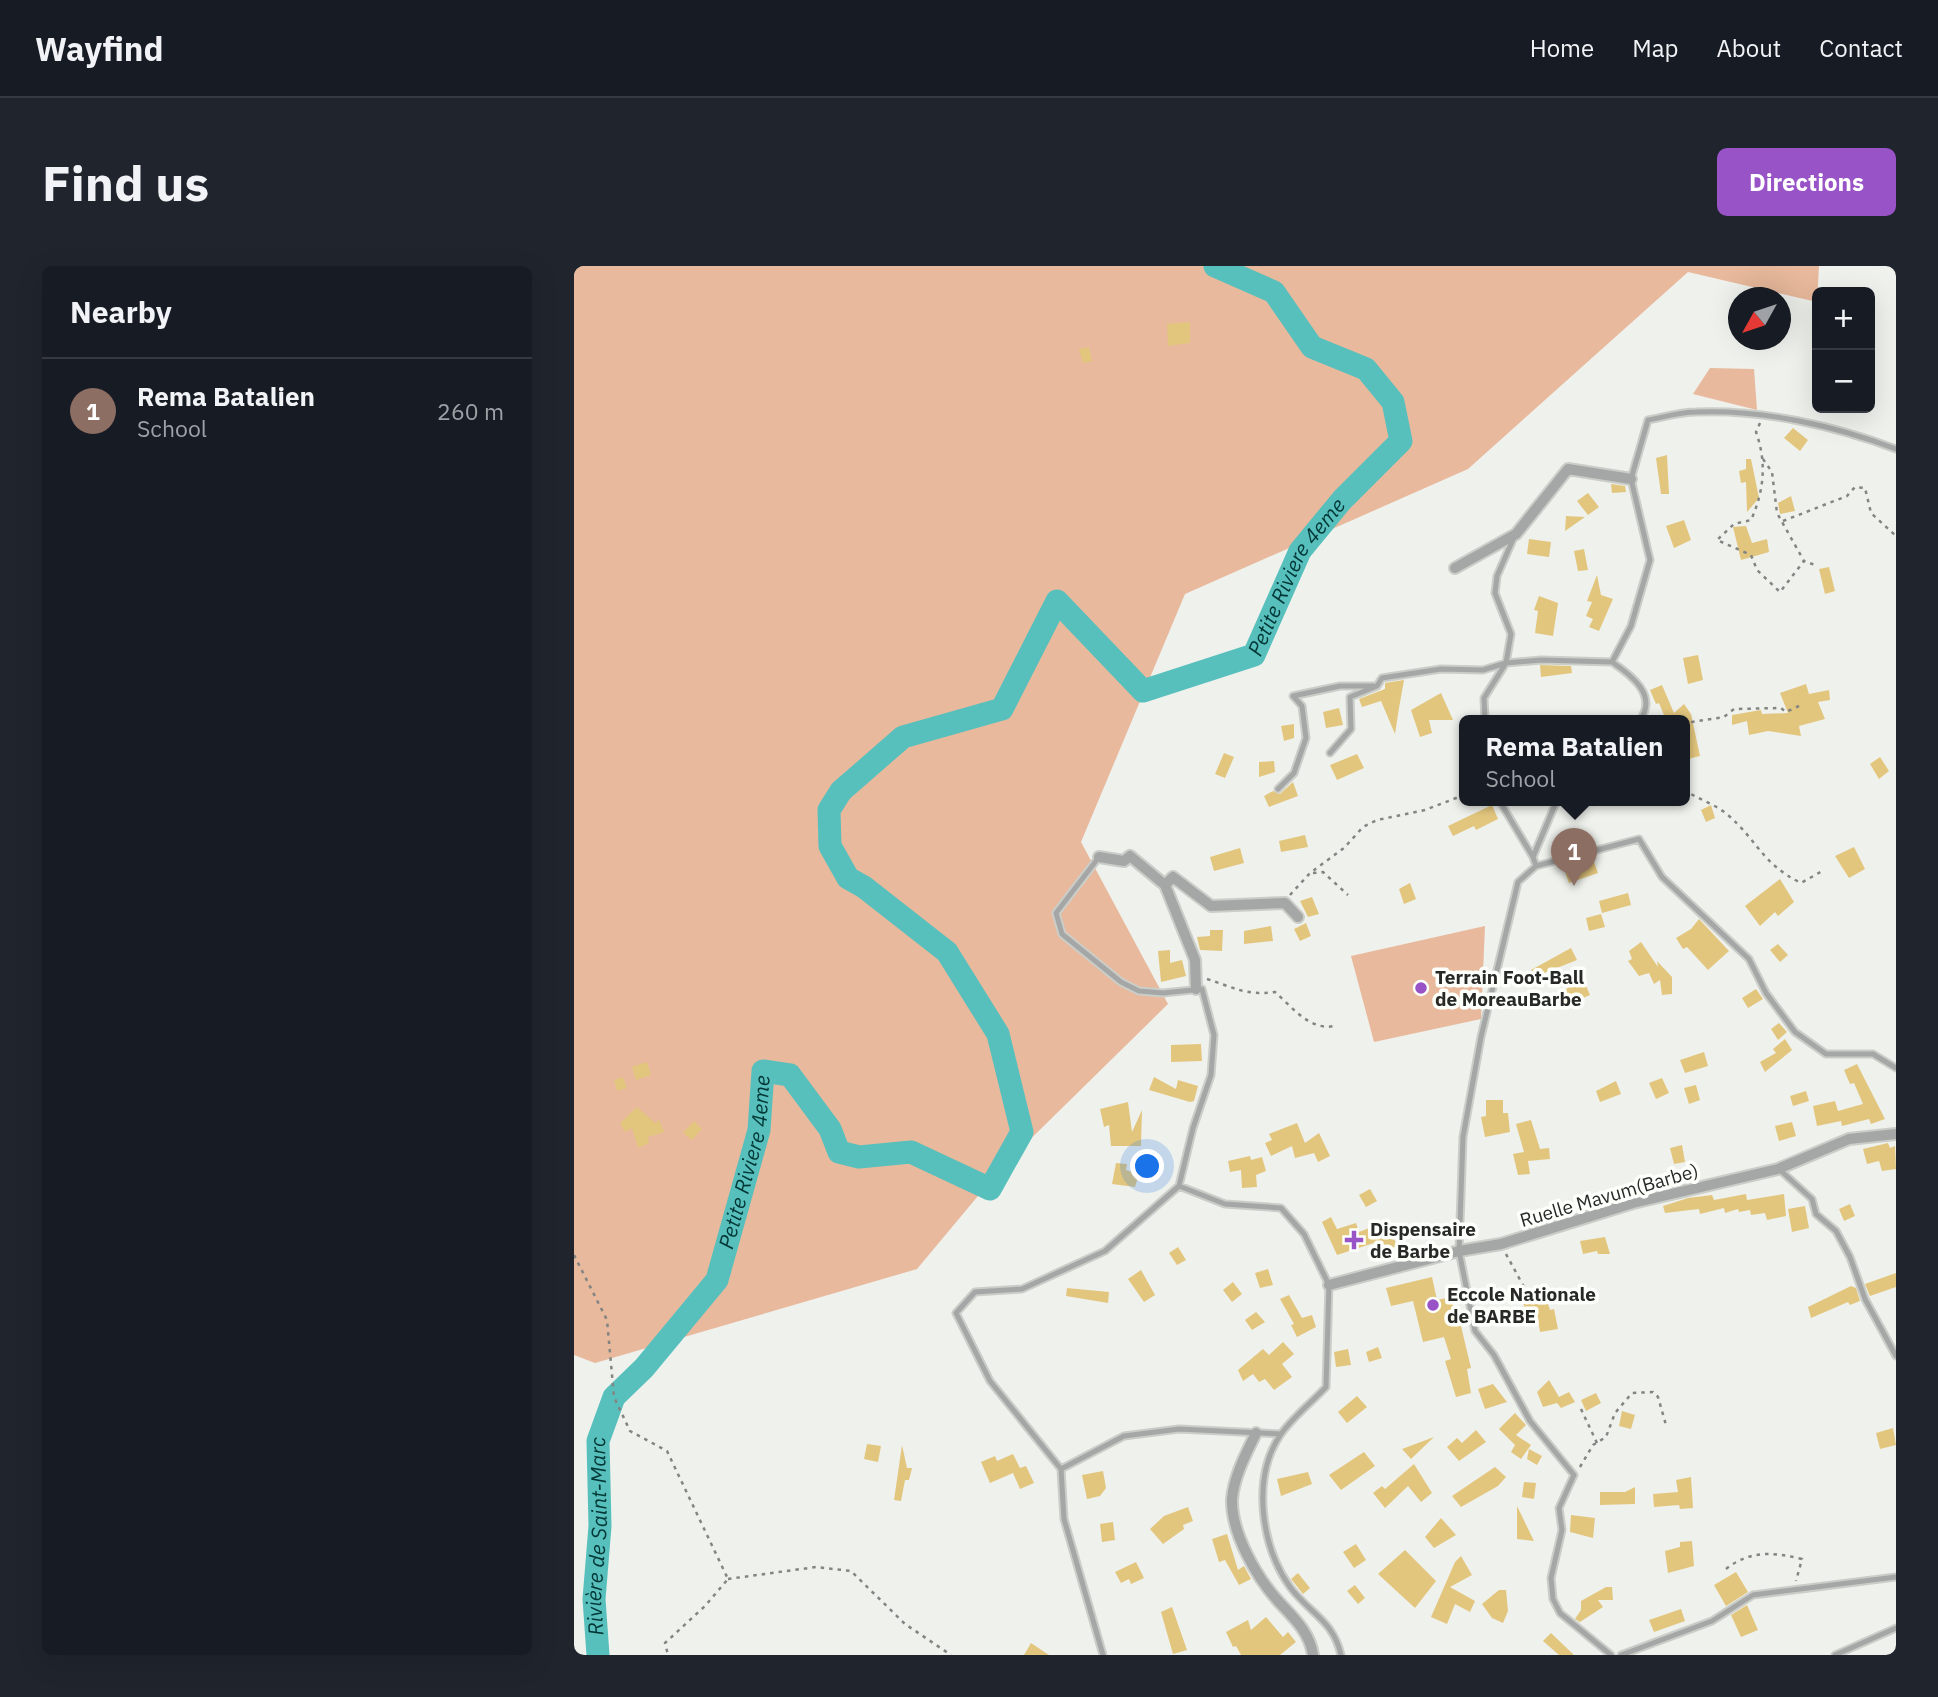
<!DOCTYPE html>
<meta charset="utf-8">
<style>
body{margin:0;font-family:"IBM Plex Sans",sans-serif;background:#20242c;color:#f1f3f6}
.controls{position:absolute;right:21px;top:21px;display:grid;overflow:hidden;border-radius:10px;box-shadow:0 7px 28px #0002}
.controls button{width:63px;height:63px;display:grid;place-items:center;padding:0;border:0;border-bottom:2px solid #363941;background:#171b24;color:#f1f3f6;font:35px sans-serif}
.compass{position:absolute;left:1154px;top:21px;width:63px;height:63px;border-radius:50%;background:#171b24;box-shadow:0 7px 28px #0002;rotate:230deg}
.you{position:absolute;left:574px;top:901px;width:24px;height:24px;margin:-18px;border:5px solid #fff;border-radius:50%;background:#1a73e8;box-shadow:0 0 0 10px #1a73e833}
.badge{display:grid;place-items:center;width:46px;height:46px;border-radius:50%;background:#9853c7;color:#fff;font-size:23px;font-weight:700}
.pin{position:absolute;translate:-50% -58px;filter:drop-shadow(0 2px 4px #0008)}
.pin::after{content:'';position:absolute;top:37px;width:24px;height:21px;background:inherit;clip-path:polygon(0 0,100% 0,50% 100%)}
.popup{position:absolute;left:885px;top:449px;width:231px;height:91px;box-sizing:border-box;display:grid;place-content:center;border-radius:10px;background:#171b24;filter:drop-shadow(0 2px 5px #0005);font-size:23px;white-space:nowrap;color:#9ea1a6}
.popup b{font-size:26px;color:#f1f3f6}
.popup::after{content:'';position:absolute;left:50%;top:100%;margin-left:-14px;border:14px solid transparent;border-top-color:#171b24}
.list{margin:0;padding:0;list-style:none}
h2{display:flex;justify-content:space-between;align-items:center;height:91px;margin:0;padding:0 28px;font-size:30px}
h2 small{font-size:23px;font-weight:400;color:#9ea1a6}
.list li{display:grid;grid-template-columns:46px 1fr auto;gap:21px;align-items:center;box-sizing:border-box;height:105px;padding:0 28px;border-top:2px solid #363941}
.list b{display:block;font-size:26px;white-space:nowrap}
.list p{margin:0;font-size:23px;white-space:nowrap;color:#9ea1a6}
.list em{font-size:23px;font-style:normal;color:#9ea1a6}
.map{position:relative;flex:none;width:1322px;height:1389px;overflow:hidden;border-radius:10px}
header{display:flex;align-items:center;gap:42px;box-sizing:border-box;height:98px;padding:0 35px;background:#171b24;border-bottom:2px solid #363941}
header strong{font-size:33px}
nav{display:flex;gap:38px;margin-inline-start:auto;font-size:24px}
.intro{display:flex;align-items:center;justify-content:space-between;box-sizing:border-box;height:168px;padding:0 42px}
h1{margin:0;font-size:49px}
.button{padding:18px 32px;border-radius:10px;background:#9853c7;color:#fff;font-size:24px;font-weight:700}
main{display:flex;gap:42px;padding:0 42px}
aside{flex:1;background:#171b24;border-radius:10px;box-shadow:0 7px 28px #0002}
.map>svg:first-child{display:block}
</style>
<header>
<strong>Wayfind</strong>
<nav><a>Home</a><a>Map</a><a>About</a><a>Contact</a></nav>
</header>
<div class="intro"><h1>Find us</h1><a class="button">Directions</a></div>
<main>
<aside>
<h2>Nearby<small></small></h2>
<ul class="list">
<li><span class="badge" style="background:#8d6e63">1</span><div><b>Rema Batalien</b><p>School</p></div><em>260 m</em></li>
</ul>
</aside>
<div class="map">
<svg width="1322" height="1389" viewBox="0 0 1322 1389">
<rect width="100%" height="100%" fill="#eff1ec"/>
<!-- green -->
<path fill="#e8b99c" d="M0,0H1245L1243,36L1114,6L894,203L611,328L507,576L594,738L429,900L343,1003L21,1097L0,1089Z
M1136,102L1180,103L1183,144L1119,128Z
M911,660L907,753L800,776L777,690Z"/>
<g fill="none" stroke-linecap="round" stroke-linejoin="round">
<!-- river -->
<path stroke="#57c0bd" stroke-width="23" id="s1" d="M24,1389L20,1333L26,1260L24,1175L40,1131L70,1102L143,1014L185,864L189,805L216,809L256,863L265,886L285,891L337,886L416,923L448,866L424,768L373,686L290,621L274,612L256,580L255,544L267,525L329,471L428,443L483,335L569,425L680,389L726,285L768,234L827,175L819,136L792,103L738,81L700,26L641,0"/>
</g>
<!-- building -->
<path fill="#e3c67e" d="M616,56V77L594,80L593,58Z
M515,81L518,95L509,97L505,83Z
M1219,162L1234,174L1226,185L1210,172Z
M1093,189L1095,228H1087L1082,192Z
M1172,193H1177L1185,232L1173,246L1172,216L1167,217L1165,205L1172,203Z
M1037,218L1051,220L1052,226L1038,227Z
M1014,227L1025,241L1014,249L1003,235Z
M1217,230L1221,245L1206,248L1204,237Z
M992,250L1011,251L991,265Z
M1110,254L1117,274L1100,282L1092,260Z
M1172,260L1178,277L1193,273L1195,286L1167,294L1159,261Z
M955,273L977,276L975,291L953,288Z
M1010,283L1014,304L1004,305L1000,285Z
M1255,301L1261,325L1251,328L1245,303Z
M1023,309L1027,329L1039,333L1025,365L1015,361L1019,353L1012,350L1018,336L1013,335Z
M965,330L984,337L979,370L961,367L964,345L960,344Z
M1124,389L1129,414L1114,418L1109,392Z
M966,399L997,400L998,407L967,411Z
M830,414L825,442L821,468L807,435L788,441L785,433L811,423V417Z
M1232,418L1235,428L1255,424L1256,434L1244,436L1251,453L1225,460L1227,470L1194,465L1175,469L1173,455L1158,459V449L1187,444L1188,448L1214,447L1206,427Z
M1088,419L1100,447L1110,438L1117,448L1126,490L1110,494V454H1092L1085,437L1082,438L1076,424Z
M867,427L879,454H855L858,467L846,471L837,444Z
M765,442L769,459L752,462L749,446Z
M720,458V472L710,475L707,460Z
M650,487L660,491L651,512L641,508Z
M783,488L790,502L763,514L756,499Z
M1306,491L1315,505L1305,513L1296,498Z
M700,495L701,506L685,511V496Z
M719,516L724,530L695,541L690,530L699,525L706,528Z
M918,539L924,553L902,564L900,560L879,570L874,560Z
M1137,539L1141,552L1132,556L1127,544Z
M731,569L734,581L707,586L705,575Z
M1280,581L1291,603L1275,612L1261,590Z
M666,582L670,597L640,605L636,591Z
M1019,593L1024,607L995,617L990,603Z
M1206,613L1220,636L1204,650L1201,646L1186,660L1171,640Z
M836,617L842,633L830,638L825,623Z
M1054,627L1057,639L1028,647L1025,635Z
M738,631L745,648L734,651L726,635Z
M1027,648L1031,661L1015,665L1012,652Z
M1125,653L1155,685L1134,704L1113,681L1109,683L1102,672L1117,663Z
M732,657L737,670L726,675L720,663Z
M697,660L699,675L670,678V665Z
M636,664H649L648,685L626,684L623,671L636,670Z
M1067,676L1084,701L1083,695L1098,711V728L1088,729L1086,714L1080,718L1075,707L1065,710L1054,695L1058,693L1055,685Z
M1204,678L1214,689L1206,696L1196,684Z
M997,682L1003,694L960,711L957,704Z
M596,684V697L608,694L612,710L587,716L584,685Z
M1010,715L1016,729L984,743L978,729Z
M1182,723L1189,733L1174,742L1168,732Z
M1205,757L1213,766L1204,774L1197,763Z
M1211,773L1218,784L1191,806L1186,796L1202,787L1199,783Z
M627,778L628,795L597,796V779Z
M1130,786L1134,800L1111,807L1106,794Z
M73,796L77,809L62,814L58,801Z
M1283,798L1311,853L1297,858L1295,853L1268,860L1267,855L1243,860L1239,840L1261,835L1264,845L1289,838L1280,817L1276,818L1270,804Z
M49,811L53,822L43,825L40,814Z
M580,811L602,823L604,814L624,820L620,835L616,836L575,824Z
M1088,812L1095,827L1082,833L1075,817Z
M1042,815L1047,828L1026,836L1022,825Z
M1122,819L1126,834L1115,838L1110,822Z
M1232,825L1235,835L1219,840L1216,830Z
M912,834H929V847H934L936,866L911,871L907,851L912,850Z
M554,836L558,866L568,844L567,880H537L535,859L530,861L526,843Z
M63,841L81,857L85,854L90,866L74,871L75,877L64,882L58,862L51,866L46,857Z
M957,854L966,883L975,882L976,893L954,895L956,908L944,909L939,888L950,886L942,858Z
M120,855L128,863L118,874L109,867Z
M1218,856L1222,870L1205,875L1201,860Z
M723,857L731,877L745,867L756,890L744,896L740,887L721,892L718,880L697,890L691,877L698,874L695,868Z
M1314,877L1316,882L1321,880L1322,903L1308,905L1305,895L1293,898L1289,883Z
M1108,879L1111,896L1100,898L1096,882Z
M676,890L677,894L688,891L692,905L682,909L683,921L668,922L667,904L656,906L654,895Z
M542,897L553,898L552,904L565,908L561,921L538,918Z
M796,923L803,935L792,941L785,929Z
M1172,928L1173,934L1210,928L1212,950L1193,954L1191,947L1177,949L1176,944L1165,946L1164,943L1151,947L1150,942L1126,948L1125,943L1091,947L1089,940L1114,932L1138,929L1140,934Z
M1276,938L1281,950L1270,955L1265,943Z
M1231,940L1235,962L1218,966L1214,943Z
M757,951L763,963L782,957L785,966L813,955L823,980L810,985L806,975L763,989L748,956Z
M1031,971L1036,988H1024L1023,985L1009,988L1006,975Z
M604,981L612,994L603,999L595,987Z
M694,1003L699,1019L686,1022L681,1007Z
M567,1004L581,1029L570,1036L554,1013Z
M1322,1007V1021L1296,1030L1291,1018Z
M858,1011L863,1034L877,1031L884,1060H887L897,1102L893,1103L897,1127L882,1131L871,1095L877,1093L870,1071L849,1076L839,1035L817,1040L812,1022Z
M659,1016L668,1028L658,1036L649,1024Z
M1277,1020L1282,1022L1286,1035L1276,1039L1274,1036L1237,1052L1234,1041Z
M493,1022L535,1026L534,1037L492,1030Z
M715,1029L728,1052L738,1049L742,1061L723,1071L717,1059L720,1058L706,1033Z
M971,1029L976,1044L980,1043L984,1063L966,1066L963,1047L954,1050L949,1037Z
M682,1046L691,1056L678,1064L671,1054Z
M709,1076L720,1088L708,1098L718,1111L700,1124L691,1113L685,1116L679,1108L669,1115L664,1104L689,1083L695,1089Z
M804,1081L808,1092L795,1096L792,1086Z
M774,1083L777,1099L762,1101L760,1086Z
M975,1114L985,1131L995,1126L1001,1136L987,1142L983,1137L969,1141L963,1126Z
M919,1118L933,1136L911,1143L904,1123Z
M1022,1127L1027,1137L1012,1145L1007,1134Z
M783,1130L793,1141L773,1157L764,1146Z
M1048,1145L1061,1149L1057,1163L1045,1160Z
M941,1147L952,1159L942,1169L957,1179L947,1193L937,1186L941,1179L925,1163Z
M1319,1162L1322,1179L1306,1183L1302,1167Z
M902,1164L912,1176L885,1195L873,1181L883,1172L888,1177Z
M860,1171L837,1193L828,1183Z
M293,1178L307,1180L304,1196L290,1193Z
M328,1179L333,1202H338L335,1214H331L327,1235L320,1234Z
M955,1183L968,1190L963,1199L953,1193Z
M790,1186L801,1200L767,1224L755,1209Z
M439,1188L446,1202L452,1200L460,1217L446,1223L439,1207L416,1217L407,1196L421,1190L423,1195Z
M840,1198L858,1227L847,1236L834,1220L811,1242L799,1227L808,1220L811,1223Z
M921,1201L932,1211L924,1220L887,1241L878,1230Z
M529,1205L532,1222L526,1230L513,1233L508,1209Z
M734,1206L738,1218L707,1230L703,1213Z
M1117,1211L1119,1242L1106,1243L1105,1239L1080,1241L1079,1228L1104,1226L1102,1214Z
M950,1216L962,1217L960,1233L948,1231Z
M1061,1221V1238L1026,1239V1226H1051Z
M943,1240L960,1275L943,1273Z
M614,1241L619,1255L609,1259L610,1263L589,1278L576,1263L590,1250Z
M997,1249L1021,1252L1019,1272L996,1266Z
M867,1252L882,1269L860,1282L851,1271Z
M539,1256L541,1274L528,1276L526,1258Z
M653,1268L664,1304L670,1300L677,1313L665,1319L651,1294L645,1296L638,1273Z
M1118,1275L1120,1300L1094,1307L1091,1285L1106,1281V1276Z
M782,1278L792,1294L780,1302L769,1286Z
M831,1284L862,1315L841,1342L804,1308Z
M887,1290L898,1309L876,1321L901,1335L896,1346L881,1338L873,1358L857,1351L881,1296Z
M562,1296L570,1312L557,1318L555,1313L547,1317L541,1306Z
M1162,1306L1174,1326L1152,1340L1140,1319Z
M724,1307L736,1322L729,1328L717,1313Z
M781,1319L791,1332L784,1338L773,1325Z
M1032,1321H1038L1039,1334H1024L1029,1341L1006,1356L1001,1353L1007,1344V1335Z
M925,1324H932L934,1345L929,1357L918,1352L908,1338Z
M1173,1339L1184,1364L1167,1371L1157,1349Z
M598,1341L613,1384L599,1388L587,1346Z
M1107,1343L1111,1355L1080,1366L1075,1354Z
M692,1351L709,1371L714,1366L722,1376L706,1389H667L662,1380L659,1381L652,1366L674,1354L677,1364Z
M977,1367L1000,1389H985L969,1375Z
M457,1377L475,1389H450Z"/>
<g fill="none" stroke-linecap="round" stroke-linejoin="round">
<!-- lane casing -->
<g stroke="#cbcdc8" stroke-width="9">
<path id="lane" d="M1038,396C1057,409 1084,429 1066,454
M911,454L910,432L932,397L967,394L1038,396L1057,360L1076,294L1057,213L1074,154C1090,151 1106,146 1122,146C1188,143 1261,160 1322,183
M756,487L777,463L776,431L803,420L808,412L867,403L909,404L932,397L937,368L921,327L923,310L941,269
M704,523L720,507L732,472L728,440L719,430L766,420H800
M925,534L959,591L962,600
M525,591L482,647L488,668L547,716L565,725L589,727L628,723L640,769L637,809L619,862L605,920L651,938L707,942L730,968L755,1019L752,1121C738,1136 719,1151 707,1168C677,1211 687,1280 716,1321C736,1348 759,1354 767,1389
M959,591L983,534
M1206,904L1238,933L1242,948L1262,965L1276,991L1291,1033L1322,1090
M487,1203L550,1170L605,1163L707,1168
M529,1389L490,1253L487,1203L416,1115L382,1047L401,1026L448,1023L531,985L605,920
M1037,1389L986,1347L979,1333L977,1312L988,1264L985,1242L1000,1209L956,1155L920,1089L901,1065L885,985L889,871L907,771L944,616L962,600L1065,573L1088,611L1175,693L1192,727L1221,766L1252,788H1299L1322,802
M1047,1389L1138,1355L1179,1329L1322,1311
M1261,1389L1322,1362"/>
</g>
<!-- street casing -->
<g stroke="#cbcdc8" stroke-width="14">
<path id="street" d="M881,302L942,268L994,203L1057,213
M525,591L550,595L556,590L591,619L621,694L622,723
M591,619L599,611L637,640L711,637L724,651
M755,1019L885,985L927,978L1059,937L1204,903L1275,873L1322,868
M682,1167C672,1188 660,1210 658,1233C657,1267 683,1312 705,1336C720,1352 736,1367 739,1389"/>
</g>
<!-- path -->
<path stroke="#848582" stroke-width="2.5" stroke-dasharray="3.5 5" stroke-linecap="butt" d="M1186,157L1182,166C1193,197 1190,225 1177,254L1160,258L1143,274L1177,289L1183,304L1206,326L1230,295L1241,299
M1189,193L1198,206L1203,247L1230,295
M1209,255L1273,230L1281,221L1291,222L1297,247L1322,270
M1110,461L1118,456L1150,451L1160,443L1207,442L1212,446L1225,440
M1110,524C1124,533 1141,538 1154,549C1183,574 1188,598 1227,617L1250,604
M739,607L749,606L774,629
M716,629L736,607L770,582L789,561L803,554L851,544L890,529
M633,713C659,721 671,730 701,726C718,741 736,765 760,760
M932,988L957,1034
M0,989L33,1054L40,1131L56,1165L93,1185L154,1313L131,1340L91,1377L94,1389
M1007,1143L1023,1177
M1006,1201L1019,1179L1032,1171L1041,1147L1058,1127L1079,1126L1084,1131L1092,1159
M1152,1303C1176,1284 1199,1286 1228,1293L1222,1315
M154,1313L242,1301L277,1305L331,1358L377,1389"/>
<!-- lane -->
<use href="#lane" stroke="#a5a7a6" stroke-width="5"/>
<!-- street -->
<use href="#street" stroke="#a5a7a6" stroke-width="10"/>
</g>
<!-- markers -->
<g fill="#9853c7" stroke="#fdfffa" stroke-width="2.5">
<circle cx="847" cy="722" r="7"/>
<path d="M776.5 963.5h7v7h7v7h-7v7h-7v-7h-7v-7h7z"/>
<circle cx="859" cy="1039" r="7"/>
</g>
<g text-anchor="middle" stroke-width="7" stroke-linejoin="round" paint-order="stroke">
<!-- poi labels -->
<g font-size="19" font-weight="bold" fill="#282826" stroke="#fdfffa" text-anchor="start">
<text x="861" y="718">Terrain Foot-Ball<tspan x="861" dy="22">de MoreauBarbe</tspan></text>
<text x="796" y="970">Dispensaire<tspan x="796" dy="22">de Barbe</tspan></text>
<text x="873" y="1035">Eccole Nationale<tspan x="873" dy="22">de BARBE</tspan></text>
</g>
<!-- street labels -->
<g font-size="19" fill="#282826" stroke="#fdfffa">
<text transform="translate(1035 929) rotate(-16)" y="7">Ruelle Mavum(Barbe)</text>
</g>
<!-- water labels -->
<g font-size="21" font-style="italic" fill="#023736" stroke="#fdfffa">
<text dy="7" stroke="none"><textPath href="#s1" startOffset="2030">Petite Riviere 4eme</textPath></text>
<text dy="7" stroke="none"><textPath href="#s1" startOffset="539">Petite Riviere 4eme</textPath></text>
<text dy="7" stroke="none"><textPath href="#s1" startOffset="119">Rivière de Saint-Marc</textPath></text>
</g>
</g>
</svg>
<div class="controls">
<button>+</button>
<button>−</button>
</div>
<svg class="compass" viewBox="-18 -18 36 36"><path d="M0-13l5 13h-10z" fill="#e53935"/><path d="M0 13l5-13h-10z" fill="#9ea1a6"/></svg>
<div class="you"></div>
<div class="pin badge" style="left:1000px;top:620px;background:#8d6e63">1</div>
<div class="popup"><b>Rema Batalien</b>School</div>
</div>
</main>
